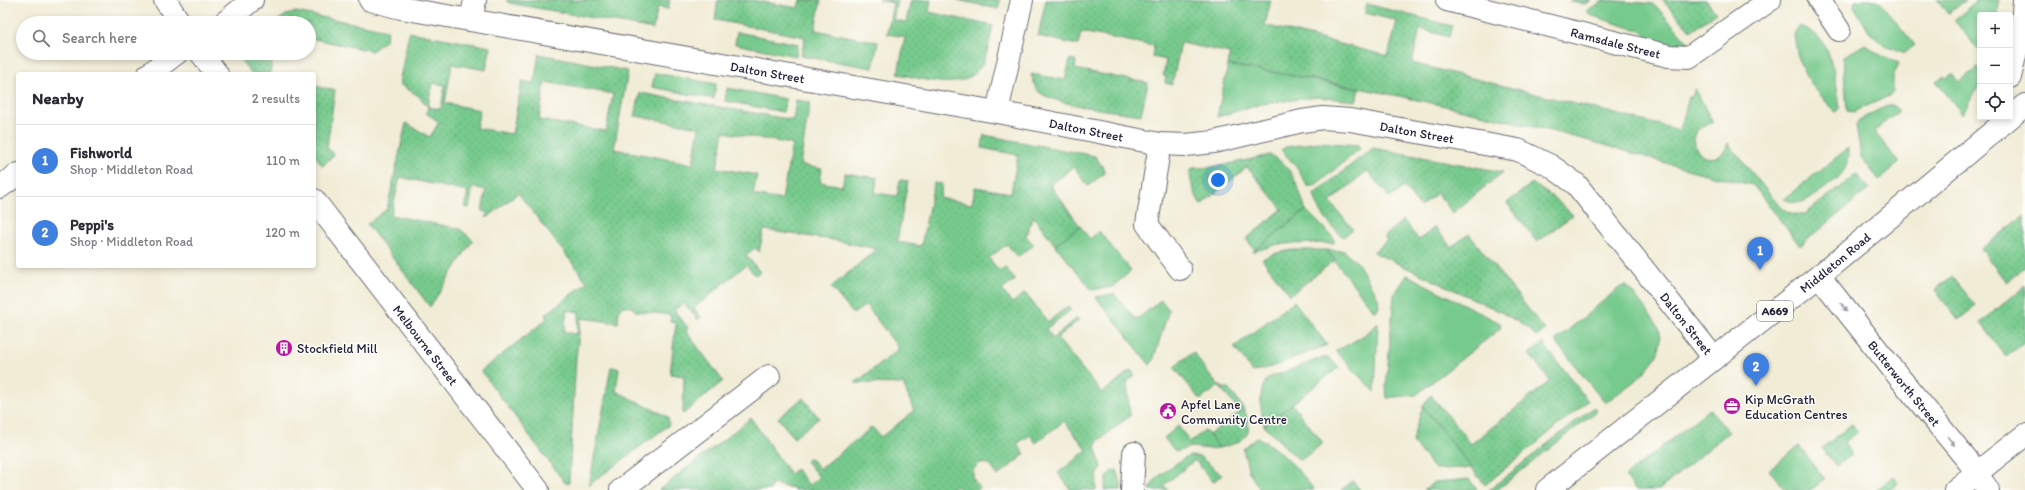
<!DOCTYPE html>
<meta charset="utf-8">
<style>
body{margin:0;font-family:Itim,sans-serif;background:#f7f7f7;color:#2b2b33}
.controls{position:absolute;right:12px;top:12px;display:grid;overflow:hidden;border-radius:4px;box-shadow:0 2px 6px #0003}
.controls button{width:36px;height:36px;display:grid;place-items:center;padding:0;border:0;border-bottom:1px solid #e1e1e2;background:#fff;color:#2b2b33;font:20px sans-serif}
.you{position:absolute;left:1218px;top:180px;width:14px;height:14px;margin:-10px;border:3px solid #fff;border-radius:50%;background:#1a73e8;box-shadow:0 0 0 6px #1a73e833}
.badge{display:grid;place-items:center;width:26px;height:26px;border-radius:50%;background:#0f766e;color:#fff;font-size:13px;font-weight:700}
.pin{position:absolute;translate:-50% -33px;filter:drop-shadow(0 1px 2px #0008)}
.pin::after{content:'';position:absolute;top:21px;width:14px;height:12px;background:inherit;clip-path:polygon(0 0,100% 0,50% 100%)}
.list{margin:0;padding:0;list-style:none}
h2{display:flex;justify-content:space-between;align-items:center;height:52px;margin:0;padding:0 16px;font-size:17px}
h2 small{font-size:13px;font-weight:400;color:#7c7c81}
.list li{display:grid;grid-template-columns:26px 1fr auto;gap:12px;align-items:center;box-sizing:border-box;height:72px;padding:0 16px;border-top:1px solid #e1e1e2}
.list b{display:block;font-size:15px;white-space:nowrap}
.list p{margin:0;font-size:13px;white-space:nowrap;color:#7c7c81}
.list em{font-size:13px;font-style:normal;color:#7c7c81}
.icon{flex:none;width:22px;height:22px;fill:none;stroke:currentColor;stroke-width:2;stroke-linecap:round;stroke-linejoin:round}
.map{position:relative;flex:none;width:2025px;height:490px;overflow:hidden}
.search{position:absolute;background:#fff;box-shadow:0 2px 6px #0003;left:16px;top:16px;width:300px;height:44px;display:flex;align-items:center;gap:10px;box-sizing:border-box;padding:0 14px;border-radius:22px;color:#7c7c81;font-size:15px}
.panel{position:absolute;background:#fff;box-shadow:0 2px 6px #0003;left:16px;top:72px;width:300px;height:196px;border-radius:4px}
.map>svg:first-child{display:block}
</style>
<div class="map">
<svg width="2025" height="490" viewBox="0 0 2025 490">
<defs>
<pattern id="garden-dots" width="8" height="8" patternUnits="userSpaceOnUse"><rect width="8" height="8" fill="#77ca8d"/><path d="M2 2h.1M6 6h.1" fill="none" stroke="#67ad7b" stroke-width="1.8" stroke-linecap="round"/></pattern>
</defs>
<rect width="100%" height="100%" fill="#fdfcf7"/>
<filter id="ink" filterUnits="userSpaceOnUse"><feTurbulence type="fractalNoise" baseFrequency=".025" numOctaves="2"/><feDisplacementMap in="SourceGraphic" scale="8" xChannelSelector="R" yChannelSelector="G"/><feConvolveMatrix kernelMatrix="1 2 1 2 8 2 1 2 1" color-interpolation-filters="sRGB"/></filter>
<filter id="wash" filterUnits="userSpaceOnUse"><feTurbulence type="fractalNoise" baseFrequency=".012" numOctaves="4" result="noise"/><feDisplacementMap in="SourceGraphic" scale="16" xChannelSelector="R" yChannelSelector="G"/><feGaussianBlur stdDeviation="0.9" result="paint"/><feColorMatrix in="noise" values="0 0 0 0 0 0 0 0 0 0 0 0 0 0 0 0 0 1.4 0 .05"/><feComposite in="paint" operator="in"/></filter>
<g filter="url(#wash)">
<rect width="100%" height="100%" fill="#f1ecd6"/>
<!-- grass -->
<path fill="#77ca8d" stroke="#4c7664" d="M1572,0H1591L1585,4L1570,2Z
M1605,0L1654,4L1689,43L1680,47L1650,42L1643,32L1590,15L1586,11Z
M1855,0H1878L1915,45L1905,53L1881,43L1869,32L1854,6Z
M1937,0H1966L1948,14Z
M1975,0H1999L1998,15H1980L1979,51L1954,20L1975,3Z
M1798,26C1833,32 1835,80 1840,108L1837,112L1834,111L1811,84L1798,59L1794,35Z
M737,32L798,44L796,56L735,44Z
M1865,44L1882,56L1899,63L1893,76V92L1891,95L1854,112L1847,111L1843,57Z
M1228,65L1285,74L1359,89L1356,101L1316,97L1262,104L1217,117Z
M1979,66L1980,84L1962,114L1936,81L1944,76L1946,78L1952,74L1959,82Z
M655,73L716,84L714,99L652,87Z
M727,88L786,99L783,112L725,101Z
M1888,105L1895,107L1899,111L1874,131L1899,163L1879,180L1861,157L1856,125L1859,120Z
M1318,142L1358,145L1360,149L1314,186H1307L1297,167L1281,150L1286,147Z
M1848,148C1848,156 1848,165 1843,172C1838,180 1811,199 1802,202C1796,204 1789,201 1784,199Z
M1306,210L1334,238V243L1279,244L1252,252Z
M1080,226L1090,239L1099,231L1131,271L1112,287L1092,290L1055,245Z
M1326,250L1344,251L1358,263L1378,298L1379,307L1375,312Z
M1407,275L1500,323L1501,328L1416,395L1387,398L1386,387L1394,295Z
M1627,286C1634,295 1656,320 1659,328C1669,364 1628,385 1605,403L1555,341L1620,287Z
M1114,294L1136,320L1161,300L1169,310L1153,361L1150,365L1096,297Z
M1378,323L1375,392L1335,351C1351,343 1366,336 1378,323Z
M1321,358H1329L1339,367L1264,426C1261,409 1257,392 1268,378Z
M1423,406L1472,468L1435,469L1413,443L1415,430Z
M1594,407L1597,411L1497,490H1489Z
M1178,426L1190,442L1205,430L1219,448L1210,449L1191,447L1176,452L1164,438Z
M1257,437C1282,451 1297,467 1314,490H1260L1249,472L1243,449Z
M1799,446L1825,479L1811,490H1786L1769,470Z
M1189,456L1200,457L1222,475L1213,482L1195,460L1164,485L1168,490H1150C1155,475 1175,464 1189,456Z
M1117,470L1121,483V490H1104L1107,478L1112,471Z
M1469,479L1477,490H1424L1434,482Z"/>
<!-- garden -->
<path fill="url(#garden-dots)" stroke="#4c7664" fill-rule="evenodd" d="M506,0H670L668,9L658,7L653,29L509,3Z
M718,0H752L798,8L800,0H821L815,30L878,42L873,68L801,56L805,37L715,20Z
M879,0H897L893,20L906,22L911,0H931L929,12L993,26C990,38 988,54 982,65C964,94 925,79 898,74L905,37L887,34L893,3Z
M957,0H1000L998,9Z
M1046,0H1271L1265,25L1388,56L1397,21L1365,13L1367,4L1452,26L1449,37L1420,29L1412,63L1680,130L1689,97H1692L1695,88L1713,123C1685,124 1691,163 1716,157C1723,155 1726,150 1728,143L1781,208L1793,214H1805L1857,174L1869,189L1800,246L1753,185C1694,174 1637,153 1578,138C1462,108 1345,83 1228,65L1230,53L1181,43L1172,85L1165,83L1166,76H1163L1166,60L1152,57L1154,46L1081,32L1078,45L1038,36Z
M1662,0H1706L1716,13L1691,31Z
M296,12L388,30L386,40L372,51L309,38V23H274L286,15Z
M409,32L491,47L486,70L452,64L445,103L480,110L476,128L512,134L522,81L534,83L539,54L628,71L614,149L693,164L699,127L635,116L640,93L793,120L796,100L810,102L800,165L822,169L820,182L842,186L845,173L877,178L875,193L897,196L900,180L908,181L897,242L921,246L934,183L942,184L940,198L972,204L975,187L1011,193L1018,155L982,148L984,135L1095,156L1106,172L1088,186L1074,167L1050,185L1080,226L1055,245L1033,216L1026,236L1034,245L1017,257L1007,244L989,258L999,271L1005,267L1015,280L1002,290L1012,303L1025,293L1048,322L1068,306L1071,310L1046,329L1053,338L1077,318L1079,320L1057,338L1102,393L1131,370L1135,375L1127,382L1130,416L1098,441L1095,447L1102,467L1097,476L1096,490H1071L1058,473L1087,450L1064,421L1036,443L1030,435L1017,444L1025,454L998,476L989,464L980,463L973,470V479L980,488L978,490H960L957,486L951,490H794V488L772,484L770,490H659L751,418L790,474L796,469L809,485L819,477L806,461L810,458L820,469L872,427L881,437L914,411L903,384L855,383L899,349L866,305L853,314L831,287L877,249L833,240L764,230L759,252L755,248L746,255L760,272L755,275L746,265L694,308L701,317L698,320L684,303L674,310L688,328L686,331L723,381L683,414L684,376L670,374L676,323L670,322L671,315L635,311L633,307L622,306L619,310L618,323L581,318L576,358L569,483H565L481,371L547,319L545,315L587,282L518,193L487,218L486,216L488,213L482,211L486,190L473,187L469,208L464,207L468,192L400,177L391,215L460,229L473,240L430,307L367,224L387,209L406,123L430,137L439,122L426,113L428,107L419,96L399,84ZM545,82L613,94L606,131L539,120ZM432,83L445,85L441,109L428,107ZM724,132L792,144L782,200L753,195L757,175L717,168ZM567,310L579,312L577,334L564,332Z
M235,53H274L270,74H252Z
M1070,59L1076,61L1075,69L1148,83L1141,115C1120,112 1051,105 1038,91C1034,87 1033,80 1031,74L1065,80Z
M314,86L335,90L327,147L334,155L323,166L314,154Z
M1373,148L1503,172L1453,213L1437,193L1420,207L1404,187L1390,198L1367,171L1330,202L1353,229L1343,237C1330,225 1318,213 1314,194Z
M1270,155C1293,165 1298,188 1306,210L1255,250L1246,239L1282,209L1247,167L1201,205C1195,194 1190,184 1190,172L1193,168L1215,167Z
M1532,183L1554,198L1573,215L1537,242L1507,203Z
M2025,215V267L2006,282L1981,249Z
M1403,220L1419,240L1435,227L1451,247L1469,234L1545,330L1537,337L1527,327L1497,310L1373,252L1387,240L1384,236Z
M1292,250H1326L1335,260L1290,295L1262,259L1276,253Z
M1952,276L1976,306L1958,320L1935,290Z
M2025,286V342L2006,357L1980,323Z
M1294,301L1327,345L1277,365L1253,372L1234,347Z
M1543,343L1588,401L1485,485L1423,406L1431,395L1471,444L1550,381L1529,354Z
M1193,352C1200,361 1211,380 1220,386C1222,388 1226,388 1228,389C1235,395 1241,404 1245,412C1256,436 1241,443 1219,448L1209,435L1240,412L1219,386L1200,400L1174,367Z
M611,367L619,368L616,391L668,417L669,425L589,485Z
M803,398L819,418L794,438L778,418Z
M1292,404L1323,443L1300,461L1264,426Z
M1709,409L1729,432L1659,490H1636L1625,476Z
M1852,424L1858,432L1844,443L1852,454L1836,466L1822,448Z
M1893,476L1898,483L1890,490H1876Z
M1353,481L1360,490H1341Z"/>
</g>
<g filter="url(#ink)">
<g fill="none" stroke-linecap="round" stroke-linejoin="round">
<!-- minor casing -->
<g stroke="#6a6971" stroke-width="24">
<g id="minor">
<path d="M165,0L180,23"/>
<path id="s1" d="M370,0L401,8L997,112L1160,144L1186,145L1214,142L1302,121L1323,118L1350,120L1518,150L1551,166L1576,184L1714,358"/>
<path id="s2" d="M1447,0L1669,56L1689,57L1770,0"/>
<path d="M1819,0L1839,30"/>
<path d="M471,20L475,0"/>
<path d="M201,53L217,74"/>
<path d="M997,112L1022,0"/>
<path d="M1160,144L1147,224L1180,269"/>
<path id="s3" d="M314,200L538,490"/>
<path id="s4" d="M1819,276L1899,377L1969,462L1988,490"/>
<path d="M621,490L769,376"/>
<path d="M1132,490L1134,453"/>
<path d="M1955,490L2025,435"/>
</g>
</g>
<!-- tertiary casing -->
<g stroke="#6a6971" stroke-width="24">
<path id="tertiary" d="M224,23L252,0
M149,74L177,53
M0,187L18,174"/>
</g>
<!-- primary casing -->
<g stroke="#6a6971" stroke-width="24">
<g id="primary">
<path d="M2010,77L2022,26L2024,0"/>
<path id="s5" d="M1547,490L1819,276L2025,105"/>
</g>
</g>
<!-- minor -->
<use href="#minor" stroke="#fff" stroke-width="22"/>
<!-- tertiary -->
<use href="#tertiary" stroke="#fff" stroke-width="22"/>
<!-- primary -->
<use href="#primary" stroke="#fff" stroke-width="22"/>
</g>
<!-- one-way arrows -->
<defs><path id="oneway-solid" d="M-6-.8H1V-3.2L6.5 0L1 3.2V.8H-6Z"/></defs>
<g fill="#9c9ca7">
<use href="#oneway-solid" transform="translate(1844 307) rotate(52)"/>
<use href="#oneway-solid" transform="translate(1951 441) rotate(50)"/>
</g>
</g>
<!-- icons -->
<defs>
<g id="building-disc" transform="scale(0.9)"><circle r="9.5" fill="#b5179e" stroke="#fdfcf7"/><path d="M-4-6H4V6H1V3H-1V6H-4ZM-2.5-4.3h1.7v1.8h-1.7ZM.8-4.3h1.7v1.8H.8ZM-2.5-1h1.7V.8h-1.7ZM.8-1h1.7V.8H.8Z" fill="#fff"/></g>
<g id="office-disc" transform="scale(0.9)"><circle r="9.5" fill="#b5179e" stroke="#fdfcf7"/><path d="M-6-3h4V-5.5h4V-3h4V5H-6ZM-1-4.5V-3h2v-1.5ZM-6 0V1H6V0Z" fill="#fff"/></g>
<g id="civic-disc" transform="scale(0.9)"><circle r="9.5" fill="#b5179e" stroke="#fdfcf7"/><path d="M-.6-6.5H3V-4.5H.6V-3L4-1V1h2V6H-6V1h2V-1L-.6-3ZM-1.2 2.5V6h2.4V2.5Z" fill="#fff"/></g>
</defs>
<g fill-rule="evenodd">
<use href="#building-disc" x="284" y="348"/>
<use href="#office-disc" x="1732" y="406"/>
<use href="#civic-disc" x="1168" y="411"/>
</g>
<g text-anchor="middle" stroke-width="3" stroke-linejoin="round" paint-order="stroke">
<!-- shield labels -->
<rect fill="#fdfcf7" stroke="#646373" stroke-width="1" x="1757" y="301" width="36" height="20" rx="3"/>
<g font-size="12" font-weight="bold" fill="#22223b">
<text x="1775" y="315">A669</text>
</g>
<!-- street labels -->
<g font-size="13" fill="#22223b" stroke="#fdfcf7">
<text dy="5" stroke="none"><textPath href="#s2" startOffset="174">Ramsdale Street</textPath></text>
<text dy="5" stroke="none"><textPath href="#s1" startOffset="404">Dalton Street</textPath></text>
<text dy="5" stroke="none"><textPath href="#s1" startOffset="728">Dalton Street</textPath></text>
<text dy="5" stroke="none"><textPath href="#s1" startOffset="1064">Dalton Street</textPath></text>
<text dy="5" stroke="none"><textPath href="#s5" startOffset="367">Middleton Road</textPath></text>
<text dy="5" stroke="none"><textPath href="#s1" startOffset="1412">Dalton Street</textPath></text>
<text dy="5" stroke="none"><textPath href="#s3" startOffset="183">Melbourne Street</textPath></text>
<text dy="5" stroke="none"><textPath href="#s4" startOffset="137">Butterworth Street</textPath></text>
</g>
<!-- poi labels -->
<g font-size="13" fill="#22223b" stroke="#fdfcf7" text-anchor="start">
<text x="297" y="353">Stockfield Mill</text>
<text x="1745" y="404">Kip McGrath<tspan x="1745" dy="15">Education Centres</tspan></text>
<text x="1181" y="409">Apfel Lane<tspan x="1181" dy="15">Community Centre</tspan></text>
</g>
</g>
</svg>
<div class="controls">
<button>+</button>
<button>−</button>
<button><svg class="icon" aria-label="locate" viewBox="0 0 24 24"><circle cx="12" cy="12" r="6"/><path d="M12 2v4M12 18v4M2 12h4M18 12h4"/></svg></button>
</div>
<div class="you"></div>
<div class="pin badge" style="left:1760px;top:270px;background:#3f7fe0">1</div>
<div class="pin badge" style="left:1756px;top:386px;background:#3f7fe0">2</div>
<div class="search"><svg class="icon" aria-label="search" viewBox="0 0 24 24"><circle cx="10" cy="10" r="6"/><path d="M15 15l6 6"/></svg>Search here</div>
<section class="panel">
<h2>Nearby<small>2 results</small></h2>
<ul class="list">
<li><span class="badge" style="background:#3f7fe0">1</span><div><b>Fishworld</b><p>Shop · Middleton Road</p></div><em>110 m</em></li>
<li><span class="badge" style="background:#3f7fe0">2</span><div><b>Peppi's</b><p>Shop · Middleton Road</p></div><em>120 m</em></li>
</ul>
</section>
</div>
